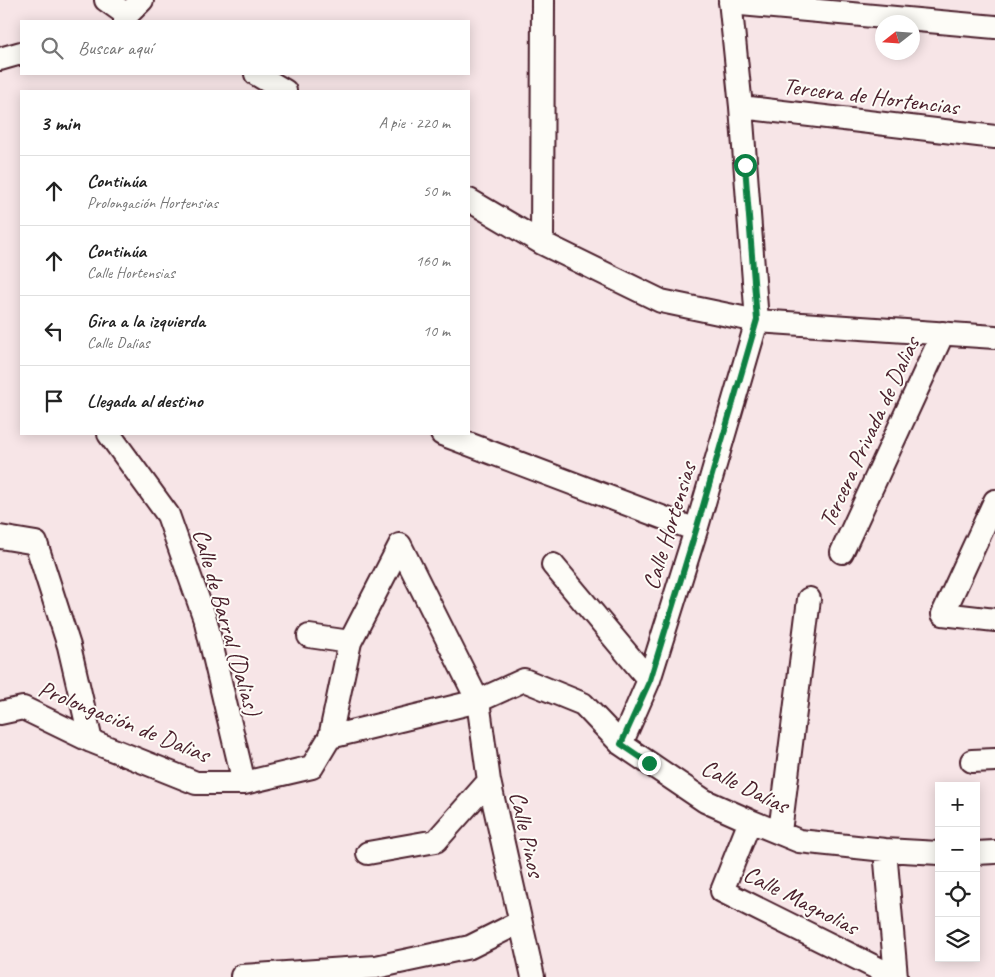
<!DOCTYPE html>
<html lang="es">
<meta charset="utf-8">
<style>
body{margin:0;font-family:Caveat,sans-serif;background:#f2f2f2;color:#222}
.controls{position:absolute;right:15px;bottom:15px;display:grid;overflow:hidden;border-radius:0px;box-shadow:0 2px 12px #0003}
.controls button{width:45px;height:45px;display:grid;place-items:center;padding:0;border:0;border-bottom:1px solid #e0e0e0;background:#fff;color:#222;font:25px sans-serif}
.compass{position:absolute;left:875px;top:15px;width:45px;height:45px;border-radius:50%;background:#fff;box-shadow:0 2px 12px #0003;rotate:253deg}
.stop{position:absolute;width:15px;height:15px;margin:-11px;border:4px solid #0b8043;border-radius:50%;background:#fff}
.stop.end{background:#0b8043;border-color:#fff;box-shadow:0 1px 5px #0008}
.list{margin:0;padding:0;list-style:none}
h2{display:flex;justify-content:space-between;align-items:center;height:65px;margin:0;padding:0 20px;font-size:21px}
h2 small{font-size:16px;font-weight:400;color:#767676}
.list li{display:grid;grid-template-columns:32px 1fr auto;gap:15px;align-items:center;box-sizing:border-box;height:70px;padding:0 20px;border-top:1px solid #e0e0e0}
.list b{display:block;font-size:19px;white-space:nowrap}
.list p{margin:0;font-size:16px;white-space:nowrap;color:#767676}
.list em{font-size:16px;font-style:normal;color:#767676}
.icon{flex:none;width:28px;height:28px;fill:none;stroke:currentColor;stroke-width:2;stroke-linecap:round;stroke-linejoin:round}
.map{position:relative;flex:none;width:995px;height:977px;overflow:hidden}
.search{position:absolute;background:#fff;box-shadow:0 2px 12px #0003;left:20px;top:20px;width:450px;height:55px;display:flex;align-items:center;gap:12px;box-sizing:border-box;padding:0 18px;border-radius:0px;color:#767676;font-size:19px}
.panel{position:absolute;background:#fff;box-shadow:0 2px 12px #0003;left:20px;top:90px;width:450px;height:345px;border-radius:0px}
.map>svg:first-child{display:block}
</style>
<div class="map">
<svg width="995" height="977" viewBox="0 0 995 977">
<rect width="100%" height="100%" fill="#f7e5e7"/>
<filter id="ink" filterUnits="userSpaceOnUse"><feTurbulence type="fractalNoise" baseFrequency=".02" numOctaves="2"/><feDisplacementMap in="SourceGraphic" scale="10" xChannelSelector="R" yChannelSelector="G"/><feConvolveMatrix kernelMatrix="1 2 1 2 8 2 1 2 1" color-interpolation-filters="sRGB"/></filter>
<g filter="url(#ink)">
<g fill="none" stroke-linecap="round" stroke-linejoin="round">
<!-- minor casing -->
<g stroke="#4a1f2b" stroke-width="26">
<path id="minor" d="M106,0L127,15
M730,3L995,27
M125,21L127,15L142,0
M0,59L21,53
M256,74L285,91
M741,107L995,137
M469,200L542,243L661,301L757,321L995,337
M542,243L543,0
M109,434L168,515L206,622L244,783
M442,434L696,530
M995,501L943,614L995,620
M0,537L36,543L69,646L91,741
M400,545L478,701L489,781L533,977
M842,552L943,333
M553,565L649,680
M350,642L400,545
M0,713L23,708L91,741L196,783H244L312,767L330,737L350,642L309,636
M330,737L478,701L524,680L583,704L621,744L705,801L750,821L799,841L885,850L939,853
M621,744L649,680L696,530L757,321L741,107L730,0
M972,761L995,760
M750,821L722,891L895,977
M780,832L809,599
M885,850L896,977
M368,853L436,841L489,781
M976,853L995,852
M242,976L376,967L470,947L520,922"/>
</g>
<!-- minor -->
<use href="#minor" stroke="#fdfcf7" stroke-width="22"/>
</g>
</g>
<g fill="none" stroke-linecap="round" stroke-linejoin="round" filter="url(#ink)">
<!-- route -->
<path stroke="#0b8043" stroke-width="6" d="M649,763L621,744L650,680L696,530L757,320L745,165"/>
</g>
<g text-anchor="middle" stroke-width="4" stroke-linejoin="round" paint-order="stroke">
<!-- street labels -->
<g font-size="24" fill="#4a1f2b" stroke="#fdfcf7">
<text transform="translate(871 96) rotate(7)" y="8">Tercera de Hortencias</text>
<text transform="translate(869 432) rotate(-65)" y="8">Tercera Privada de Dalias</text>
<text transform="translate(669 526) rotate(-73)" y="8">Calle Hortensias</text>
<text transform="translate(227 622) rotate(74)" y="8">Calle de Barral (Dalias)</text>
<text transform="translate(124 721) rotate(22)" y="8">Prolongación de Dalias</text>
<text transform="translate(745 786) rotate(26)" y="8">Calle Dalias</text>
<text transform="translate(527 834) rotate(77)" y="8">Calle Pinos</text>
<text transform="translate(801 900) rotate(27)" y="8">Calle Magnolias</text>
</g>
</g>
</svg>
<div class="controls">
<button>+</button>
<button>−</button>
<button><svg class="icon" aria-label="locate" viewBox="0 0 24 24"><circle cx="12" cy="12" r="6"/><path d="M12 2v4M12 18v4M2 12h4M18 12h4"/></svg></button>
<button><svg class="icon" aria-label="layers" viewBox="0 0 24 24"><path d="M12 4l9 5-9 5-9-5zM3 14l9 5 9-5"/></svg></button>
</div>
<svg class="compass" viewBox="-18 -18 36 36"><path d="M0-13l5 13h-10z" fill="#e53935"/><path d="M0 13l5-13h-10z" fill="#767676"/></svg>
<div class="stop" style="left:745px;top:165px"></div>
<div class="stop end" style="left:649px;top:763px"></div>
<div class="search"><svg class="icon" aria-label="search" viewBox="0 0 24 24"><circle cx="10" cy="10" r="6"/><path d="M15 15l6 6"/></svg>Buscar aquí</div>
<section class="panel">
<h2>3 min<small>A pie · 220 m</small></h2>
<ul class="list">
<li><svg class="icon" aria-label="ahead" viewBox="0 0 24 24"><path d="M12 20V5M6 11l6-6 6 6"/></svg><div><b>Continúa</b><p>Prolongación Hortensias</p></div><em>50 m</em></li>
<li><svg class="icon" aria-label="ahead" viewBox="0 0 24 24"><path d="M12 20V5M6 11l6-6 6 6"/></svg><div><b>Continúa</b><p>Calle Hortensias</p></div><em>160 m</em></li>
<li><svg class="icon" aria-label="left" viewBox="0 0 24 24"><path d="M17 20v-9H6M10 6l-5 5 5 5"/></svg><div><b>Gira a la izquierda</b><p>Calle Dalias</p></div><em>10 m</em></li>
<li><svg class="icon" aria-label="arrive" viewBox="0 0 24 24"><path d="M6 21V4h12l-3 4 3 4H6"/></svg><div><b>Llegada al destino</b></div></li>
</ul>
</section>
</div>
